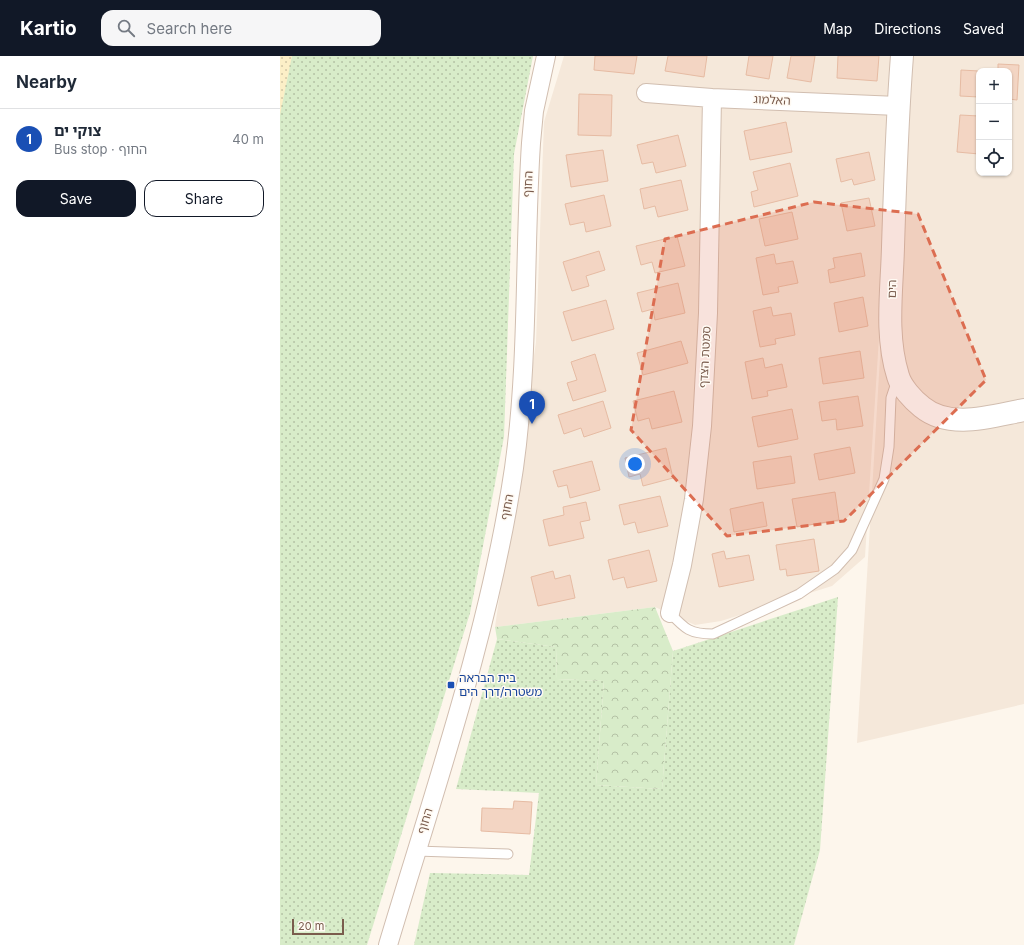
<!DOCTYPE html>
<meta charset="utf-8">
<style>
body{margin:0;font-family:Inter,"Noto Sans Hebrew",sans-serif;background:#f6f6f7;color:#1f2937}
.controls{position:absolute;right:12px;top:12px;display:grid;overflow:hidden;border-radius:8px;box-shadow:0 1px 3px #0004}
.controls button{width:36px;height:36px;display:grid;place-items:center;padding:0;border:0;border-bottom:1px solid #e0e1e3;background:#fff;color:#1f2937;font:20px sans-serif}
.scale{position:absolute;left:12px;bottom:10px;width:52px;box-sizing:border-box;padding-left:4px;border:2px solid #7a5c4d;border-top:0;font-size:11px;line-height:14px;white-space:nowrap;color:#7a5c4d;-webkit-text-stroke:3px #fffaf3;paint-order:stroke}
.you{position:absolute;left:355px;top:408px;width:14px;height:14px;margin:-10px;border:3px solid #fff;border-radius:50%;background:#1a73e8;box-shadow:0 0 0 6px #1a73e833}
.badge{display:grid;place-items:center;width:26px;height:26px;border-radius:50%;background:#111827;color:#fff;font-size:13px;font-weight:700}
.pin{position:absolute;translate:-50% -33px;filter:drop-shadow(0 1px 2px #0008)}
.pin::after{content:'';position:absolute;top:21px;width:14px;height:12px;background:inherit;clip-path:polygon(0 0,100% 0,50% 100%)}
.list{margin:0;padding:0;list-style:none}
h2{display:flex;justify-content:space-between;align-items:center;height:52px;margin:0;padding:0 16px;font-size:17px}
h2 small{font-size:13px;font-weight:400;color:#747a83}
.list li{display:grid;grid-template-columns:26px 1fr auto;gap:12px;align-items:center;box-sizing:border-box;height:60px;padding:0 16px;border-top:1px solid #e0e1e3}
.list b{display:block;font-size:15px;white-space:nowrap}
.list p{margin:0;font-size:13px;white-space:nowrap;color:#747a83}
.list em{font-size:13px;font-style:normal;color:#747a83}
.actions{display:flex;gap:8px;padding:12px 16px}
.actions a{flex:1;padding:9px 0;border:1px solid #111827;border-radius:12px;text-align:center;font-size:14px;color:#111827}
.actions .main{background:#111827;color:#fff}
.icon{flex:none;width:22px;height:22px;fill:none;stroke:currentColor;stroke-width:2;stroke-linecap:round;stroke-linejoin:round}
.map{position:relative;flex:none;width:744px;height:889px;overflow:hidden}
header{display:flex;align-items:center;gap:24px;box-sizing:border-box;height:56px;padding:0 20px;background:#111827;color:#fff}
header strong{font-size:19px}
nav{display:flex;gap:22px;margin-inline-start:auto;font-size:14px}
.search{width:280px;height:36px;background:#f6f6f7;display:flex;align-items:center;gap:10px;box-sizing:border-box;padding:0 14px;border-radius:12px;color:#747a83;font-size:15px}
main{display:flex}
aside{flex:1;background:#fff}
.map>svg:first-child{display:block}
</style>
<header>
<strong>Kartio</strong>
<div class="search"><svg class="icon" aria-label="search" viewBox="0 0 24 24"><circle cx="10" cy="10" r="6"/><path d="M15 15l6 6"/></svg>Search here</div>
<nav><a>Map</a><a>Directions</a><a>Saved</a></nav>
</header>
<main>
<aside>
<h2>Nearby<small></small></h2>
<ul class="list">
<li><span class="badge" style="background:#1a4fb4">1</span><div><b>צוקי ים</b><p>Bus stop · החוף</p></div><em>40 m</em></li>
</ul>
<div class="actions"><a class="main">Save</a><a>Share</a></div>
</aside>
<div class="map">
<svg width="744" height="889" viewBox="0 0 744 889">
<defs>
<pattern id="grass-dots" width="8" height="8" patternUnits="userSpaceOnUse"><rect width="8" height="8" fill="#d8ecc9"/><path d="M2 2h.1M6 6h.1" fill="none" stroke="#b4c2a5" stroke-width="1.8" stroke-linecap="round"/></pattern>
<pattern id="sand-dots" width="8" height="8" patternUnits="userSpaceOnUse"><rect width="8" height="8" fill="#fcefc7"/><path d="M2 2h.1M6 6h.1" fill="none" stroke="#d1c5a4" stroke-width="1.8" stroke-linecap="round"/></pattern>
<pattern id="park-crowns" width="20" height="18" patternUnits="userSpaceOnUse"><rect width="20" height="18" fill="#d8ecc9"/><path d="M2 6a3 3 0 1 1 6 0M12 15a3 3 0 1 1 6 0" fill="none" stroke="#b4c2a5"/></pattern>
</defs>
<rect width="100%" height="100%" fill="#fdf6ec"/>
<!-- residential -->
<path fill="#f5e8da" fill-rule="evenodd" d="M284,0H617L585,501L552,530L441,565L415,569L375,551L215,571L256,286L264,66Z
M618,0H744V648L577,687ZM699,15H729V117H699Z"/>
<!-- grass -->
<path fill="url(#grass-dots)" d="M0,0H253L234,98L224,381L190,557L87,889H0Z
M558,541L540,794L514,889H134L150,817L249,819L259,737L176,733L217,583L276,591L277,623L324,625L316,729L382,733L393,595Z"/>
<!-- sand -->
<path fill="url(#sand-dots)" d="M0,0H12L0,59Z"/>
<!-- park -->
<path fill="url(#park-crowns)" d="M375,551L393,595L382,733L316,729L324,625L277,623L276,591L217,583L215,571Z"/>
<!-- building -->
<path fill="#f3d5c3" stroke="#e6bba3" d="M315,0H357L354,18L314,14Z
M388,0H427L424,21L385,15Z
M469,0H493L489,23L466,19Z
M511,0H535L531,26L507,22Z
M558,0H599L597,25L557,22Z
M718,8L739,9L737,44L729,43V15H718Z
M681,14L699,15V41L680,40Z
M299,38L332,39L331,80L298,79Z
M680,59L699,60V98L677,96Z
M506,66L512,96L470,104L464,75Z
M398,79L406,110L376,117L373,106L362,108L357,89Z
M323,94L328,125L291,131L286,99Z
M589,96L595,124L574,129L572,123L561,126L556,103Z
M510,107L518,140L474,151L471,136L478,134L473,116Z
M401,124L408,154L378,161L375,150L364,153L360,133Z
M324,139L331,170L306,176L304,166L290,169L285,148Z
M589,142L595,170L567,175L561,147Z
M512,156L518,183L485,190L479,163Z
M397,180L405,210L375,217L372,206L361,209L356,190Z
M319,195L325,214L306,220L309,230L292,235L283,206Z
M581,197L585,220L550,227L548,214L555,212L553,202Z
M494,198L496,208L513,205L518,227L498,231L499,236L483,239L476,202Z
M398,227L405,257L375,264L373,253L362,256L357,237Z
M583,241L588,270L559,276L554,247Z
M326,244L334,273L292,285L283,256Z
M491,251L493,260L511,257L515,279L495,283L496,288L480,291L473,255Z
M401,285L408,307L363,319L357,297Z
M580,295L584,322L543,328L539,302Z
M315,298L326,335L293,345L287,327L297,324L291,306Z
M483,302L485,312L502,308L507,331L487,335L488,340L472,343L465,306Z
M394,335L402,366L372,373L369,362L358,365L353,345Z
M578,340L583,370L557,374L556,363L542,365L539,346Z
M323,345L331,372L304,381L301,372L284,378L278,359Z
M512,353L518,383L478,391L472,361Z
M570,391L575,417L539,424L534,398Z
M386,392L393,422L363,430L360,418L349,421L345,402Z
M511,400L515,427L477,433L473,406Z
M312,405L320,434L290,442L287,429L278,431L273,415Z
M555,436L559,464L517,471L512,443Z
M380,440L388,470L358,477L355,466L344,469L339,449Z
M306,446L310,464L300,466L304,482L269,490L263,464L284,459L283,451Z
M483,446L487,470L454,476L450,453Z
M534,483L539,515L507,520L506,513L500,514L496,489Z
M369,494L377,525L347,532L344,521L333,524L328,504Z
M444,495L446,503L469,499L474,524L439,531L432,498Z
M273,515L275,523L290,519L295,542L258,550L251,521Z
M234,745L252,746L250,778L201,775L202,752L233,753Z"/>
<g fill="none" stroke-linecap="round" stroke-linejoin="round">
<!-- service casing -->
<g stroke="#d1beb0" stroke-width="11">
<path id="service" d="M390,557C405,573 410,578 433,578L519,538L555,513L572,494L604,423L609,391L611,342L617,324
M136,795L228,798"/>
</g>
<!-- minor casing -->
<g stroke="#d1beb0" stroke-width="20">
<path id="minor" d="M366,37L432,42L618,50
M390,557L402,509L414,443L422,370L428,257L432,42
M108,889C155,732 210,574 234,412C249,305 244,195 251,87L254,55L266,0"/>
</g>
<!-- tertiary casing -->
<g stroke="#d1beb0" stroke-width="24">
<path id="tertiary" d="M622,0C617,63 615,127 613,191C612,233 605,279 618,320C621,331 633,344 642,351C670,374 712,360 744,354"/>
</g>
<!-- service -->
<use href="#service" stroke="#fff" stroke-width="9"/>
<!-- minor -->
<use href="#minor" stroke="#fff" stroke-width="18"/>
<!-- tertiary -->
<use href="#tertiary" stroke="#fff" stroke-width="22"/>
</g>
<!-- marked area -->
<path fill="#dc6d51" fill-opacity="0.2" stroke="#dc6d51" stroke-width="3" stroke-dasharray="8 5" stroke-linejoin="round" d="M534,146L638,158L706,324L564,465L447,480L351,374L385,183Z"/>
<!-- markers -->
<rect fill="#1a4fb4" stroke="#fffaf3" stroke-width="1.5" x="167" y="625" width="8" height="8" rx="2"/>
<g text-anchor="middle" stroke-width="3" stroke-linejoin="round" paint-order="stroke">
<!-- street labels -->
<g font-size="12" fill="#7a5c4d" stroke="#fffaf3">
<text transform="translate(492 44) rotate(3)" y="4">האלמוג</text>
<text transform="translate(248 128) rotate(-87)" y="4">החוף</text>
<text transform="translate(612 233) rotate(-88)" y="4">הים</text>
<text transform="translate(425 301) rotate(-87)" y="4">סמטת הצדף</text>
<text transform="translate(227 451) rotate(-79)" y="4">החוף</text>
<text transform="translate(145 765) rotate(-73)" y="4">החוף</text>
</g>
<!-- transit labels -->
<g font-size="12" fill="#164399" stroke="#fffaf3" text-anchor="start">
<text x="179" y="626">בית הבראה<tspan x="179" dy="14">משטרה/דרך הים</tspan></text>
</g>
</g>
</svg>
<div class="controls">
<button>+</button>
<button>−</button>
<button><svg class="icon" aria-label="locate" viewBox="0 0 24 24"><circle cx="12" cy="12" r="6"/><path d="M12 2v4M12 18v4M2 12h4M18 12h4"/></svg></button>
</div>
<div class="scale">20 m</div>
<div class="you"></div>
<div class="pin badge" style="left:252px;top:368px;background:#1a4fb4">1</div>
</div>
</main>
